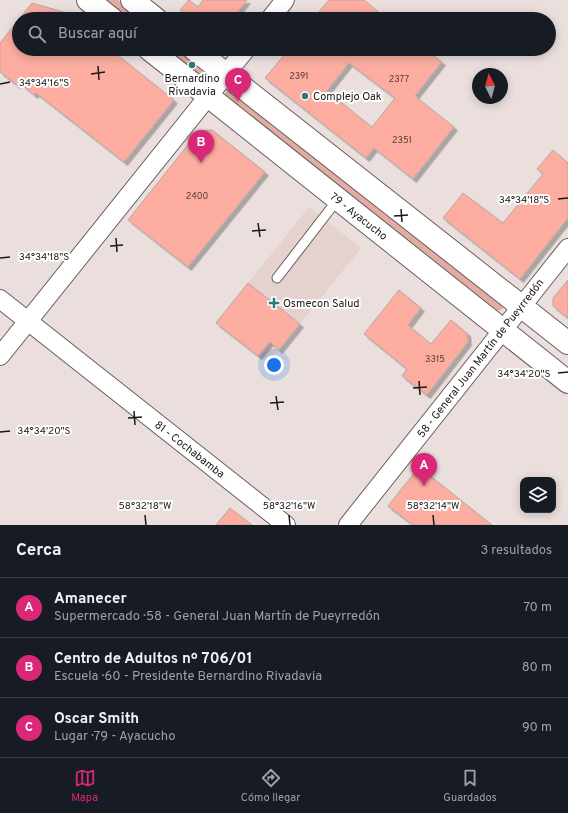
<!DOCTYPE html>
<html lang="es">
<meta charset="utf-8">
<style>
body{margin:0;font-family:Overpass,sans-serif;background:#242831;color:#f1f3f6}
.controls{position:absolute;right:12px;bottom:12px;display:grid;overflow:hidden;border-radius:8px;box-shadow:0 2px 10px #0003}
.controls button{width:36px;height:36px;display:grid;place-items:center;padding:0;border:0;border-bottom:1px solid #363941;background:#171b24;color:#f1f3f6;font:20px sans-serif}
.compass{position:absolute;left:472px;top:68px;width:36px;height:36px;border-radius:50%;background:#171b24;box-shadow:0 2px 10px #0003;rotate:354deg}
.you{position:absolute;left:274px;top:365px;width:14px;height:14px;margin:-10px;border:3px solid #fff;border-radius:50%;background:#1a73e8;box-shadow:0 0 0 6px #1a73e833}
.badge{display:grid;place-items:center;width:26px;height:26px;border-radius:50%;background:#db2777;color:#fff;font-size:13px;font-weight:700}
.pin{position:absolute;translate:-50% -33px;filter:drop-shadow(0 1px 2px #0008)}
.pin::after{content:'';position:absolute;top:21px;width:14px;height:12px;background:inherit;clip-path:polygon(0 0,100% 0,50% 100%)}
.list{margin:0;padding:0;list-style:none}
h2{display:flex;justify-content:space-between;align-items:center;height:52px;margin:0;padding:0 16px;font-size:17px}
h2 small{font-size:13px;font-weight:400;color:#9ea1a6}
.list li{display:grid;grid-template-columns:26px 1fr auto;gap:12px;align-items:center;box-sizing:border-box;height:60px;padding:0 16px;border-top:1px solid #363941}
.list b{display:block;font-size:15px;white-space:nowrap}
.list p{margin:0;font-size:13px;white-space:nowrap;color:#9ea1a6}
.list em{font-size:13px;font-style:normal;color:#9ea1a6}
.icon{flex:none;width:22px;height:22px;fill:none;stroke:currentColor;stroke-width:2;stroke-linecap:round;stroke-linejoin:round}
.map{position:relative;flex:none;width:568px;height:525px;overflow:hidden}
.search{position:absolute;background:#171b24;box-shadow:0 2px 10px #0003;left:12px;right:12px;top:12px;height:44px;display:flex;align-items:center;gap:10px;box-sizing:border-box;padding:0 14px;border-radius:22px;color:#9ea1a6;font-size:15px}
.sheet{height:232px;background:#171b24}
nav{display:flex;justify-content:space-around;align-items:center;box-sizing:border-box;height:56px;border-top:1px solid #363941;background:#171b24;font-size:11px;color:#9ea1a6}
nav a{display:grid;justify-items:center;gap:2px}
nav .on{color:#db2777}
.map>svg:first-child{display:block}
</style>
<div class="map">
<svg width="568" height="525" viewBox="0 0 568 525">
<defs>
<filter id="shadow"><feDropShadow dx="3.5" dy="3.5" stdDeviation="0" flood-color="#0004"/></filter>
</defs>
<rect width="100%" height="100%" fill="#eadfdd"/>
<!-- built -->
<path fill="#e5d1ce" d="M309,207L361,248L268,364L216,323Z"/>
<!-- green -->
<path fill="#e2aca3" d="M104,0H118L142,19H128Z
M166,49H180L202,67L203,71L200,74H197Z
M227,91H231L502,304L503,308L501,310L497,311L226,98L225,93Z"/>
<!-- building -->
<path fill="#fcada0" stroke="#b3a9a7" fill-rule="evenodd" filter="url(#shadow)" d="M189,0L198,7L203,0H247L232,19H187L189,17L180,10Z
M329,0H364L387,19H313Z
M32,3L74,15V19H19Z
M19,19V49H110L174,100L124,162L36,93L34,95L19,82L17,85L0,72V43Z
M289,49H425L442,62L415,96L454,127L413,179L374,148L366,158L265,78ZM349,63L395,98L372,127L327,91Z
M212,130L265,172L188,267L128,220L199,131Z
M553,150L568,163V218L520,279L443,218L463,193L503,223L543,174L537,169Z
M568,280V318L553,306V298Z
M248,283L300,324L279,350L270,342L258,356L216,323Z
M399,290L421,308L408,325L431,344L451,320L467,333L468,342L427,395L402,376L407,369L364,334Z
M419,467L492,525H413L388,506Z
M230,508L252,525H216Z"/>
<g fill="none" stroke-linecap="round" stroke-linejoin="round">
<!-- service casing -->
<g stroke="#695f5e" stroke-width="11">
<path id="service" d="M277,278L338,199"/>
</g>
<!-- minor casing -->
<g stroke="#695f5e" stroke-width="20">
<path id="minor" d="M270,19L285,0
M0,299L286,525
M0,356L246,49
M348,525L568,248"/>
</g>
<!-- secondary casing -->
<g stroke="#695f5e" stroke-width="24">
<path id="secondary" d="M88,0L112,19
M132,0L156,19
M149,49L568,382
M194,49L568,343"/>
</g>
<!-- service -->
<use href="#service" stroke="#fff" stroke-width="9"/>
<!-- minor -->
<use href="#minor" stroke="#fff" stroke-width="18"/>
<!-- secondary -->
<use href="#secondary" stroke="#fff" stroke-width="22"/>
</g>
<!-- ticks -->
<path fill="none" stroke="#1b1817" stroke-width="1.5" d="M98,66L99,80M91,74L105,72M0,84L10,82M558,199L568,198M401,209L402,222M394,216L408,215M258,223L260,237M252,231L266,230M116,238L117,252M110,246L123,245M0,258L10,257M558,373L568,372M419,381L420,395M413,388L427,387M276,396L278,410M270,403L284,402M134,411L135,425M128,418L142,417M0,432L10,431M145,515L146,525M289,515L290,525M433,515L434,525"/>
<!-- markers -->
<g fill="#30797f" stroke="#fff" stroke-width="1.5">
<circle cx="192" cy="65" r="4"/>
<circle cx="305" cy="96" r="4"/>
<path d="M272 297h4v4h4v4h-4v4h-4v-4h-4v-4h4z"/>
</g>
<g text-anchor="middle" stroke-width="4" stroke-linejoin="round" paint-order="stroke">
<!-- number labels -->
<g font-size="9" fill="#533d39">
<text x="299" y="79">2391</text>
<text x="399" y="82">2377</text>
<text x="402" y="143">2351</text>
<text x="197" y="199">2400</text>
<text x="435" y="362">3315</text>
</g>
<!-- poi labels -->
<g font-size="11" fill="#1b1817" stroke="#fff" text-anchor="start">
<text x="192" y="82" text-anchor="middle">Bernardino<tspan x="192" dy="13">Rivadavia</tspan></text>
<text x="313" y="100">Complejo Oak</text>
<text x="283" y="307">Osmecon Salud</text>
</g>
<!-- street labels -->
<g font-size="11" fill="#1b1817" stroke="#fff">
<text transform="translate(359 216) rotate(38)" y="4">79 - Ayacucho</text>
<text transform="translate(480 358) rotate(-52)" y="4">58 - General Juan Martín de Pueyrredón</text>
<text transform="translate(190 449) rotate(38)" y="4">81 - Cochabamba</text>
</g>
</g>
<g font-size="10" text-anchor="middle" fill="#1b1817" stroke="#fff" stroke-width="4" stroke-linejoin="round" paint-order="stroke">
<text x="44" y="86">34°34'16"S</text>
<text x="524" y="203">34°34'18"S</text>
<text x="44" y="260">34°34'18"S</text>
<text x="524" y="377">34°34'20"S</text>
<text x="44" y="434">34°34'20"S</text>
<text x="145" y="509">58°32'18"W</text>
<text x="289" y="509">58°32'16"W</text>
<text x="433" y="509">58°32'14"W</text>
</g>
</svg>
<div class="controls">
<button><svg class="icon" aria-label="layers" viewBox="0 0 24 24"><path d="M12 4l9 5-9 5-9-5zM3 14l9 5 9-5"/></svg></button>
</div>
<svg class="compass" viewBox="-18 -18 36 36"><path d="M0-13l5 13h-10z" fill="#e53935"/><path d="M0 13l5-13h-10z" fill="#9ea1a6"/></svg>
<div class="you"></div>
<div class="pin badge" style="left:424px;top:486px">A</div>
<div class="pin badge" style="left:201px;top:163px">B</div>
<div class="pin badge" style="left:238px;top:101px">C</div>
<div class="search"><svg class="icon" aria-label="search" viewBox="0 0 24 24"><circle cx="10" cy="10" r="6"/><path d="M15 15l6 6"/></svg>Buscar aquí</div>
</div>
<section class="sheet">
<h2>Cerca<small>3 resultados</small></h2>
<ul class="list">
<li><span class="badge">A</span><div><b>Amanecer</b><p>Supermercado · 58 - General Juan Martín de Pueyrredón</p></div><em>70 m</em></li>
<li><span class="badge">B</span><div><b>Centro de Adultos nº 706/01</b><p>Escuela · 60 - Presidente Bernardino Rivadavia</p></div><em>80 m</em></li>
<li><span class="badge">C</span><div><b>Oscar Smith</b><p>Lugar · 79 - Ayacucho</p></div><em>90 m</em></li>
</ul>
</section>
<nav>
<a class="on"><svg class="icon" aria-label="map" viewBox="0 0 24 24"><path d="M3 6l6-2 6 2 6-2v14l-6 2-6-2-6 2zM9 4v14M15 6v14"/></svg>Mapa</a>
<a><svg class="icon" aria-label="directions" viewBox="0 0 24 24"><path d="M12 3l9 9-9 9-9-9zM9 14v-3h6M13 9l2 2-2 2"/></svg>Cómo llegar</a>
<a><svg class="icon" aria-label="saved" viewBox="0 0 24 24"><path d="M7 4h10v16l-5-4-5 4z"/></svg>Guardados</a>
</nav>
